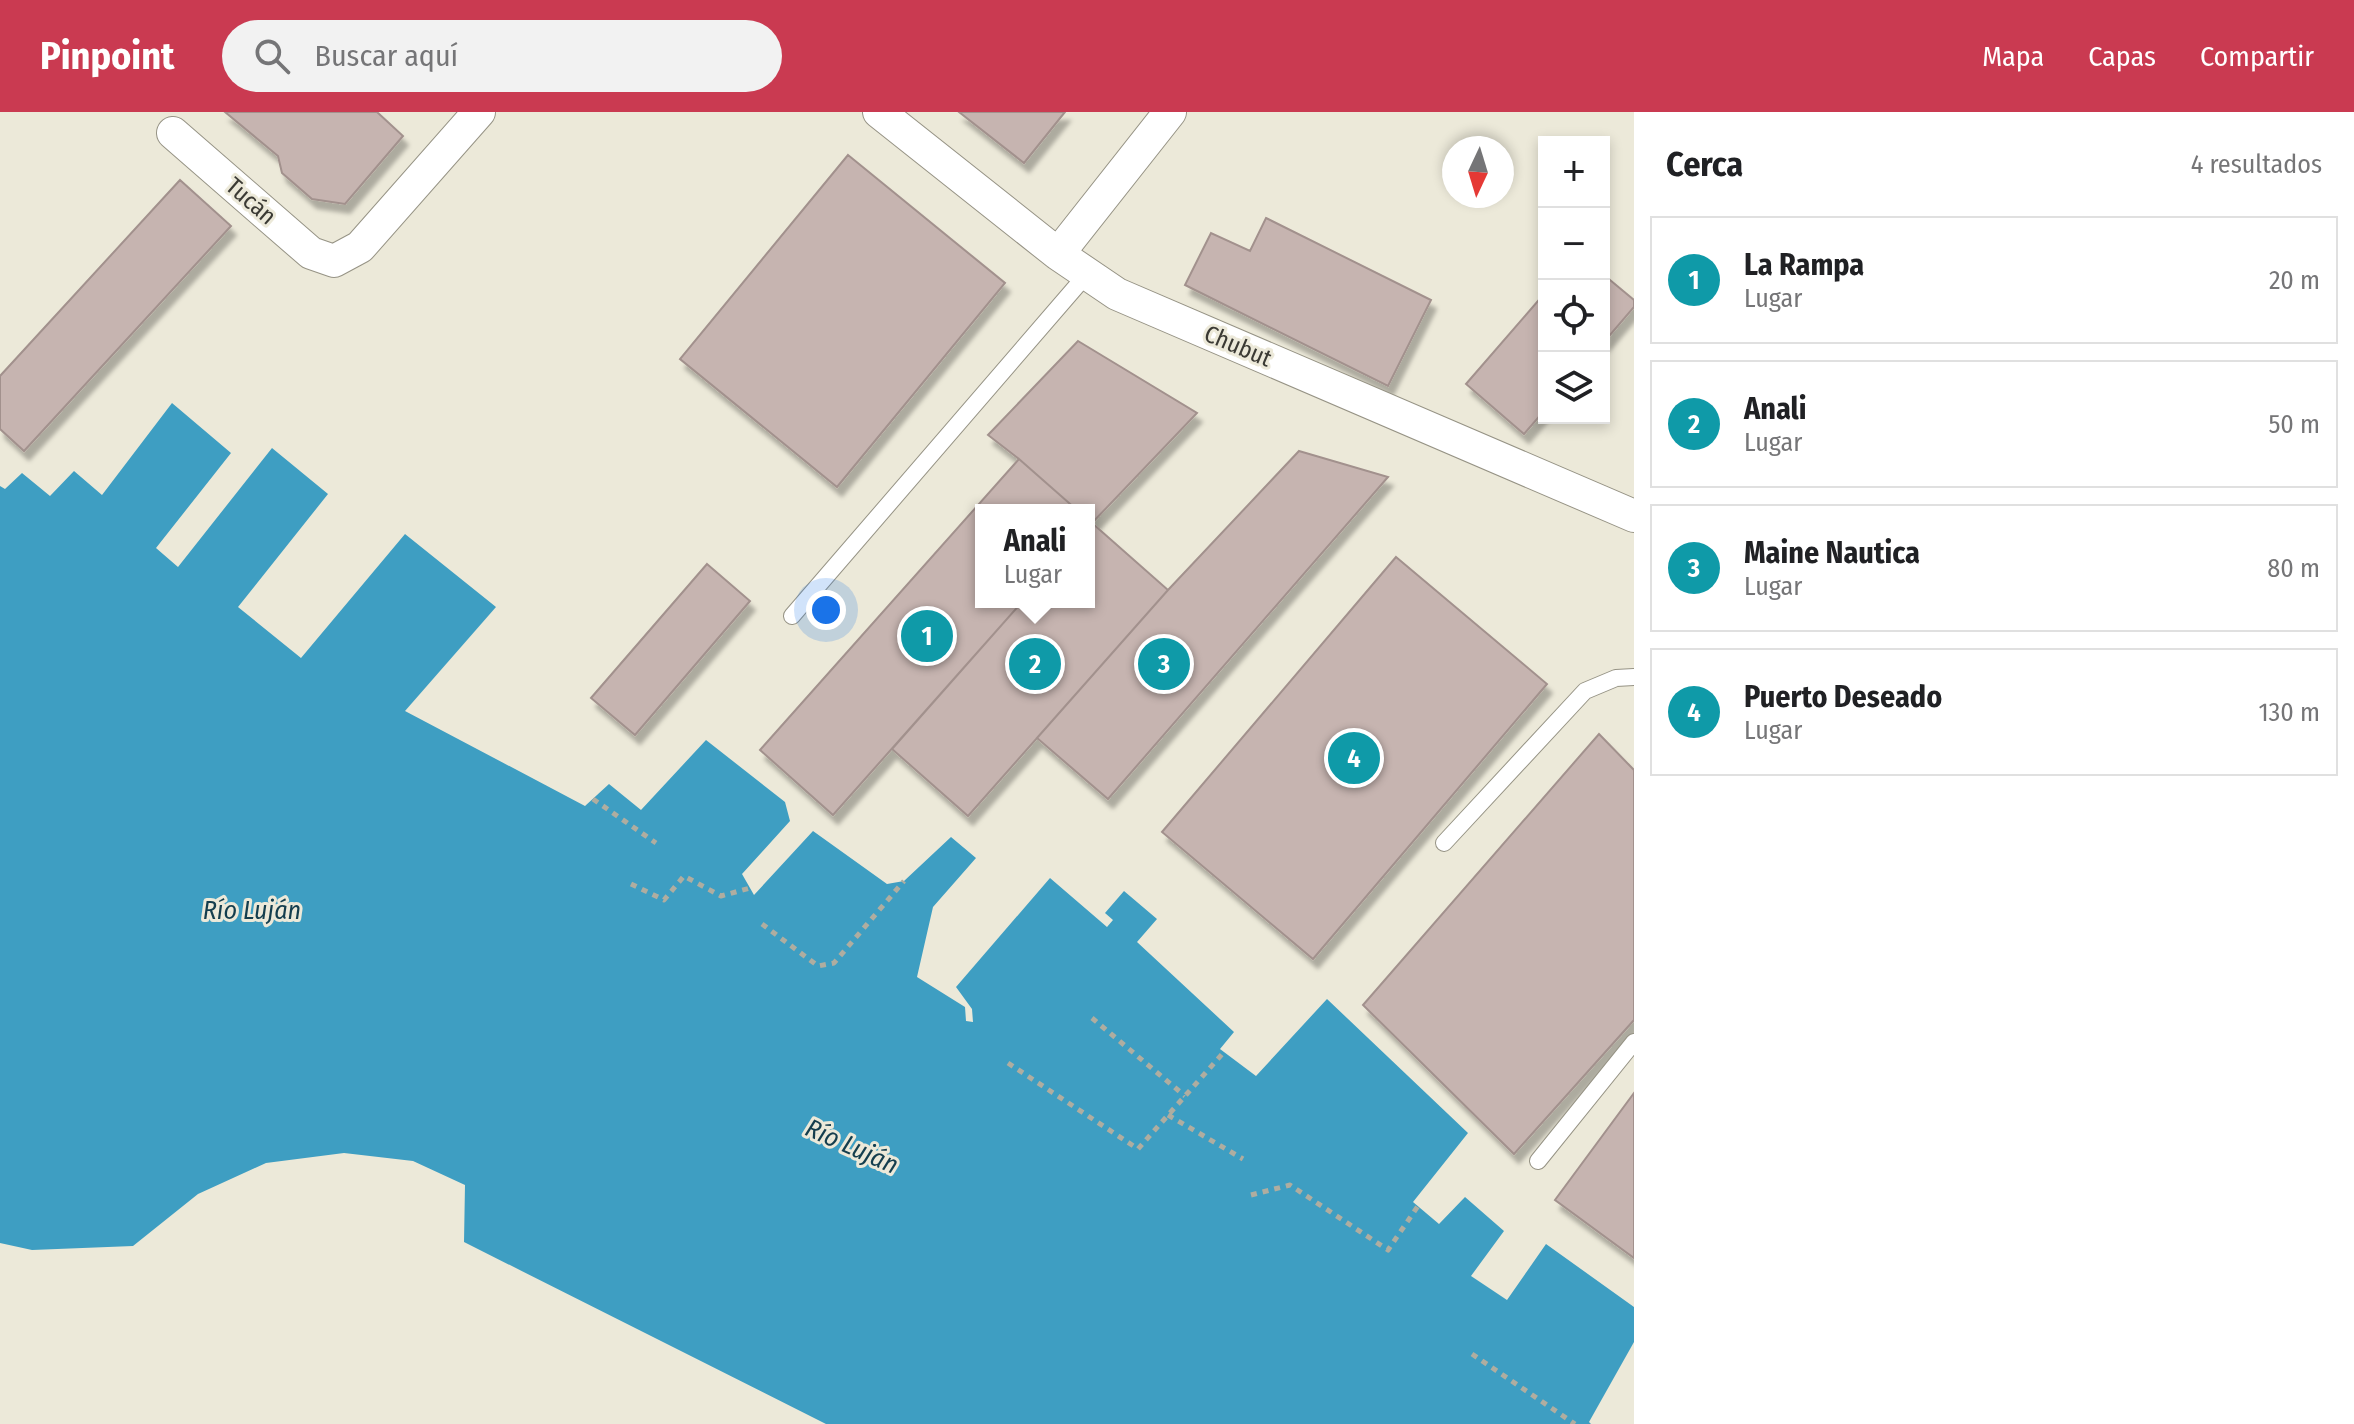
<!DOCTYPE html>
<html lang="es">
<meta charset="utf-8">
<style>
body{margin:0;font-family:"Fira Sans Condensed",sans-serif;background:#f2f2f2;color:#202124}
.controls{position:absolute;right:24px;top:24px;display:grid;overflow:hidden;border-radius:0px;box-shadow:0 4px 12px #0003}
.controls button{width:72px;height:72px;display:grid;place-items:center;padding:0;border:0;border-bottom:2px solid #e0e0e0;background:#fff;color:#202124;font:40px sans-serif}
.compass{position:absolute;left:1442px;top:24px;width:72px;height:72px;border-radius:50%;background:#fff;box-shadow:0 4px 12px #0003;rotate:184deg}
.you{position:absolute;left:826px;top:498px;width:28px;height:28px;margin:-20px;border:6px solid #fff;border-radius:50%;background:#1a73e8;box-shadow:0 0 0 12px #1a73e833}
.badge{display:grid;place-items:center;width:52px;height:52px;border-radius:50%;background:#ca3a51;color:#fff;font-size:26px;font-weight:700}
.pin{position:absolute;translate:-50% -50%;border:4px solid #fff;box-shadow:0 2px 8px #0006}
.popup{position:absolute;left:975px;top:392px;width:120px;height:104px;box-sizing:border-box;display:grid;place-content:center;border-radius:0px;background:#fff;filter:drop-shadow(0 2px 6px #0005);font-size:26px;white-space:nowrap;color:#757577}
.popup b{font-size:30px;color:#202124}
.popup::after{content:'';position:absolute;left:50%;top:100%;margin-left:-16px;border:16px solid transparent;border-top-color:#fff}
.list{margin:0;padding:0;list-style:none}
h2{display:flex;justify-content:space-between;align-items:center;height:104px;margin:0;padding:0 32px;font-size:34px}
h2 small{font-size:26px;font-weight:400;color:#757577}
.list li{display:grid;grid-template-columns:52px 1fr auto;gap:24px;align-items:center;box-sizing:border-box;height:128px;margin:0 16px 16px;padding:0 16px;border:2px solid #e0e0e0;border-radius:0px}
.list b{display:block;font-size:30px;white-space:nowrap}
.list p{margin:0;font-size:26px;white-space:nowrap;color:#757577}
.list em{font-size:26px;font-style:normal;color:#757577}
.icon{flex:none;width:44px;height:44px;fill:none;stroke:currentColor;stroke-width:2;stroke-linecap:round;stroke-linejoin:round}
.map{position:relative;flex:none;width:1634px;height:1312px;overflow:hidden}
header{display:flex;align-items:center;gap:48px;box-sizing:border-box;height:112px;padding:0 40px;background:#ca3a51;color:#fff}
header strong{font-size:38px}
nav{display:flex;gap:44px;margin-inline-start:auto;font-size:28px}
.search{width:560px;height:72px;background:#f2f2f2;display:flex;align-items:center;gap:20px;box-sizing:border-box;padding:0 28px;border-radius:44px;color:#757577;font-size:30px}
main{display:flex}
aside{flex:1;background:#fff}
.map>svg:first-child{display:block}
</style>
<header>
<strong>Pinpoint</strong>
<div class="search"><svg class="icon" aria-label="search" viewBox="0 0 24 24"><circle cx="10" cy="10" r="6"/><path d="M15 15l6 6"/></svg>Buscar aquí</div>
<nav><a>Mapa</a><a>Capas</a><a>Compartir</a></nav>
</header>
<main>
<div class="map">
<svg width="1634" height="1312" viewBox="0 0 1634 1312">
<defs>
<filter id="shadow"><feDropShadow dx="5" dy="9" stdDeviation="2" flood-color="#0004"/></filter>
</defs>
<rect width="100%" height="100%" fill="#ece9d9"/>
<!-- water -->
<path fill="#3e9ec2" d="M172,291L231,341L156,436L178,455L272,336L328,382L238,495L301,546L405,422L496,495L405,599L585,694L609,672L641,698L706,628L785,690L790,709L742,762L754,783L813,719L887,772L904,769L951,725L976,746L933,795L917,865L965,895L966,909L973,910L972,897L956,875L1050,766L1107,815L1113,808L1105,801L1124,779L1157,807L1137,830L1234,920L1220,937L1256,964L1327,887L1468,1021L1413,1090L1439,1112L1465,1085L1504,1119L1471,1164L1507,1188L1546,1132L1634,1195V1230L1589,1310L1591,1312H826L464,1130L465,1073L413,1049L344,1041L266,1051L198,1082L133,1134L32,1138L0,1131V374L5,377L22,361L50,384L74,359L102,383Z"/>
<!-- building -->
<path fill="#c6b4b0" stroke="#a2918d" stroke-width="2" filter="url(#shadow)" d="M225,0H377L403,24L345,92L312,87L282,61L278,44Z
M959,0H1065L1024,51Z
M848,43L1005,171L837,375L680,247Z
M180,68L231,114L24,339L0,317V264Z
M1266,106L1431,188L1388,274L1185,173L1211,121L1250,139Z
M1604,163L1634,188V195L1604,230Z
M1544,182V299L1524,322L1466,272Z
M1078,229L1197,301L1092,411L1089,408V398H1077L1019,347L988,323Z
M1299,339L1388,365L1108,687L1037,626L1168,478Z
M1019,347L1077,398H981V490H1022L833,703L760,638Z
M1092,411L1168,478L968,704L892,637L1022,490H1089V414Z
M1396,445L1547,572L1313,847L1162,720Z
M707,452L750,489L635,623L591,586Z
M1599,622L1634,658V908L1514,1042L1363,893Z
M1634,981V1146L1555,1088Z"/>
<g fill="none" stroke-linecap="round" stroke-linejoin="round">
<!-- lane casing -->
<g stroke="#969385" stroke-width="18">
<path id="lane" d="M792,504L1087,162
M1444,731L1585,579L1616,566L1634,565
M1538,1049L1634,930"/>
</g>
<!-- street casing -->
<g stroke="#969385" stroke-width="34">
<path id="street" d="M879,0L1058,142L1117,182L1634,404
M173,21L311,141L334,149L360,135L479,0
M1058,142L1170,0"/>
</g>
<!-- path -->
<path stroke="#afada0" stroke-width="5" stroke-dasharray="6 6" stroke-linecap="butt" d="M593,687L656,731
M631,772L664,788L684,764L721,784L750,776
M762,812L818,854L834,851L904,769
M1092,906L1185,984
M1008,951L1138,1037L1224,940
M1168,1003L1243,1047
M1251,1083L1290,1073L1388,1138L1418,1094
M1472,1242L1575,1312"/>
<!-- lane -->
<use href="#lane" stroke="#fff" stroke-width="16"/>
<!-- street -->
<use href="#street" stroke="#fff" stroke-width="32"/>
</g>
<g text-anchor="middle" stroke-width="6" stroke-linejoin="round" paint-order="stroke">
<!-- street labels -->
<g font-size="24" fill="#3b3a34" stroke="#ece9d9">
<text transform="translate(251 89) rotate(41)" y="8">Tucán</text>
<text transform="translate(1238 234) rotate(23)" y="8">Chubut</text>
</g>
<!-- water labels -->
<g font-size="26" font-style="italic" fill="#143e4e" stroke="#ece9d9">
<text x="252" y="807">Río Luján</text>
<text transform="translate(852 1034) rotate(24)" y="9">Río Luján</text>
</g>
</g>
</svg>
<div class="controls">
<button>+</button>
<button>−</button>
<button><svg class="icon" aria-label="locate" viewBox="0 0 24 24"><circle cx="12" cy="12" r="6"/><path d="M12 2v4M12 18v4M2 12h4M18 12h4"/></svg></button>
<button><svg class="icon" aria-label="layers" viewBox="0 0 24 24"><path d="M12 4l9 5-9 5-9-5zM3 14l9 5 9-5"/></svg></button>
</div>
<svg class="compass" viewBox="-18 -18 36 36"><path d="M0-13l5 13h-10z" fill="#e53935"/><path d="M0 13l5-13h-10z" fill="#757577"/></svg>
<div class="you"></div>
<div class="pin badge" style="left:927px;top:524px;background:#0f9aa8">1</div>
<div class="pin badge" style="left:1035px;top:552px;background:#0f9aa8">2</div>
<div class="popup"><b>Anali</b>Lugar</div>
<div class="pin badge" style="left:1164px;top:552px;background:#0f9aa8">3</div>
<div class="pin badge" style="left:1354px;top:646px;background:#0f9aa8">4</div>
</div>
<aside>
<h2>Cerca<small>4 resultados</small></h2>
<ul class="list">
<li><span class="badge" style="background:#0f9aa8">1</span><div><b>La Rampa</b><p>Lugar</p></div><em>20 m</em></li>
<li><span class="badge" style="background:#0f9aa8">2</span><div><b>Anali</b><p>Lugar</p></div><em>50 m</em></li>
<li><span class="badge" style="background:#0f9aa8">3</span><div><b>Maine Nautica</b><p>Lugar</p></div><em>80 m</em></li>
<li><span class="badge" style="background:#0f9aa8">4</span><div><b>Puerto Deseado</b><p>Lugar</p></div><em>130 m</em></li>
</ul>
</aside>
</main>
